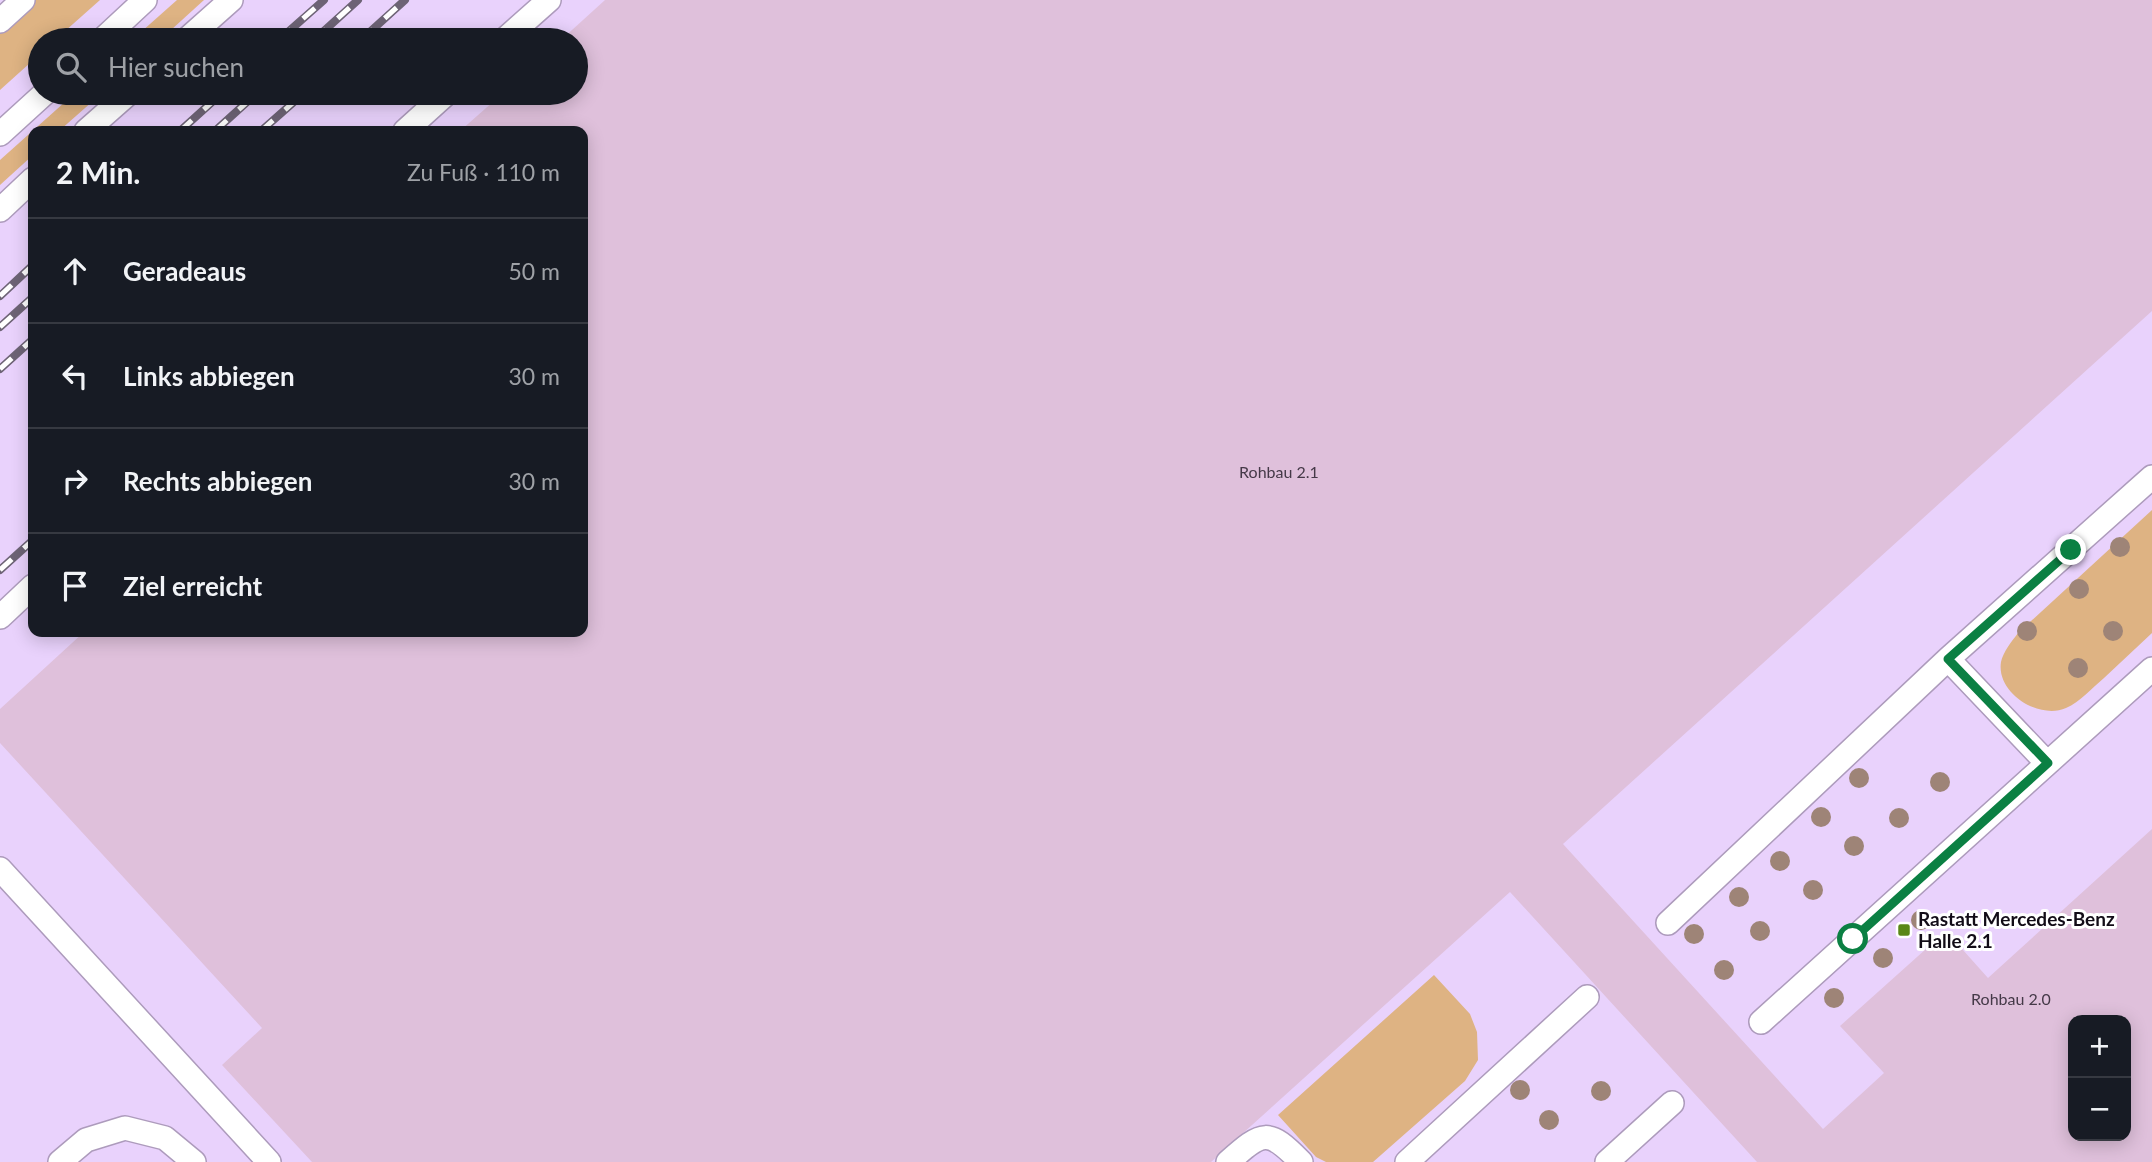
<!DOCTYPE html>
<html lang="de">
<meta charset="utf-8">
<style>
body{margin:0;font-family:Lato,sans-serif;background:#242831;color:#f1f3f6}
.controls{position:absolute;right:21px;bottom:21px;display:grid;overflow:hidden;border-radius:14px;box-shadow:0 4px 18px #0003}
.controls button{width:63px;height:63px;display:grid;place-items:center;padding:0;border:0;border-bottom:2px solid #363941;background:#171b24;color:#f1f3f6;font:35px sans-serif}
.stop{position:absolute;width:21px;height:21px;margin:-16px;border:5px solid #0b8043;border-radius:50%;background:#fff}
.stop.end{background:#0b8043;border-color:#fff;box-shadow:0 2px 7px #0008}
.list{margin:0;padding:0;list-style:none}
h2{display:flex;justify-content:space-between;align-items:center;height:91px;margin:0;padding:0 28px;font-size:30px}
h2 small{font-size:23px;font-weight:400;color:#9ea1a6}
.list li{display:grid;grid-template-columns:46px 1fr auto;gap:21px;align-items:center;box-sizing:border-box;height:105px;padding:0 28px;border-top:2px solid #363941}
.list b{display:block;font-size:26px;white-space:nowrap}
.list em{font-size:23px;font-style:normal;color:#9ea1a6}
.icon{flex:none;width:38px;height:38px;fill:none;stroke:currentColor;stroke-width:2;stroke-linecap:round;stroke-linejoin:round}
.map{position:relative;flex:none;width:2152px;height:1162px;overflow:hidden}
.search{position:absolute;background:#171b24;box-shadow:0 4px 18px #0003;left:28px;top:28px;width:560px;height:77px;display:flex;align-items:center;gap:18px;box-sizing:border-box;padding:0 24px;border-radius:38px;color:#9ea1a6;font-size:26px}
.panel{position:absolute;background:#171b24;box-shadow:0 4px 18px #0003;left:28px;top:126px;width:560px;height:511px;border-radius:14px}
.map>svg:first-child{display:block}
</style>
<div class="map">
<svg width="2152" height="1162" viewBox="0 0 2152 1162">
<rect width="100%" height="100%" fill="#eedefa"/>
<!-- built -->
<path fill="#e9d2fc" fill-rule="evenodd" d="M0,0H2152V1162H0ZM40,40H576V93H40ZM33,131H583V632H33ZM2073,1020H2126V1136H2073Z"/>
<!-- green -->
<path fill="#deb383" d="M27,0H100L55,40H40V54L0,90V24Z
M177,0H204L160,40H132Z
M75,93H102L59,131H33V155L0,185V160Z
M2152,510V633C2136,648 2120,663 2104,678C2092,688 2080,702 2066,708C2039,720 1996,693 2001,662C2003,652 2012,641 2018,633Z
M1434,975L1470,1014L1477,1032L1478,1060L1465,1081L1373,1162H1326L1316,1157L1278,1115Z"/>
<!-- building -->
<path fill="#dfc0db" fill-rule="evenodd" d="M605,0H2152V311L1563,844L1823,1129L1884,1073L1840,1026L1946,931L1988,978L2152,829V1162H1757L1510,892L1211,1162H312L222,1065L262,1028L0,743V709L84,632H583V131H460L503,93H576V40H561ZM2073,1020H2126V1136H2073Z"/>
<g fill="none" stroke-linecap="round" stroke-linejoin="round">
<!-- lane casing -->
<g stroke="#ad9bbc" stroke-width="26">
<path id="lane" d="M0,21L23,0
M102,40L145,0
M186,40L231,0
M504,40L549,0
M86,131L129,93
M405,131L447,93
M0,134L45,93
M0,210L33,179
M0,617L33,586
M1948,659L2047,763
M0,869L269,1162
M1668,923L1948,659L2152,477
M1761,1022L2152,669
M60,1162L86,1140L125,1128L165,1138L194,1162
M1228,1162C1263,1131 1268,1128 1301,1162
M1407,1162L1587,997
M1607,1162L1672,1103"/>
</g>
<!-- lane -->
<use href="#lane" stroke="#fff" stroke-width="23"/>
<!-- rail casing -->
<g stroke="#6d6375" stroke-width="8">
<path id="rail" d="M279,40L324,0
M314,40L358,0
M361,40L405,0
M180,131L222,93
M215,131L257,93
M261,131L304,93
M0,296L33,265
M0,327L33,297
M0,369L33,339
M0,570L33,540"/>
</g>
<!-- rail -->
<use href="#rail" stroke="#fff" stroke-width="5" stroke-dasharray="16" stroke-linecap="butt"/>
</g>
<!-- trees -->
<g fill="#9e8477">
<circle cx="2120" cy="547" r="10"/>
<circle cx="2079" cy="589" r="10"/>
<circle cx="2027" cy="631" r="10"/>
<circle cx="2113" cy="631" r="10"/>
<circle cx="2078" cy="668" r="10"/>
<circle cx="1859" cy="778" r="10"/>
<circle cx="1940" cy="782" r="10"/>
<circle cx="1821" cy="817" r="10"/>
<circle cx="1899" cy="818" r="10"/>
<circle cx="1854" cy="846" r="10"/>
<circle cx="1780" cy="861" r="10"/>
<circle cx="1813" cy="890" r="10"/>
<circle cx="1739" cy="897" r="10"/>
<circle cx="1921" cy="920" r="10"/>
<circle cx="1760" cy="931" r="10"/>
<circle cx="1694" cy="934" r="10"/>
<circle cx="1883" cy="958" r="10"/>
<circle cx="1724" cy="970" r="10"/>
<circle cx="1834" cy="998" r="10"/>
<circle cx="1520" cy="1090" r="10"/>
<circle cx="1601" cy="1091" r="10"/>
<circle cx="1549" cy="1120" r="10"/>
</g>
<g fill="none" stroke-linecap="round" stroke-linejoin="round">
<!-- route -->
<path stroke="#0b8043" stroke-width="9" d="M1853,939L2048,763L1948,659L2071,550"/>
</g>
<!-- markers -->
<rect fill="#5a8717" stroke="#fff" stroke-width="2.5" x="1897" y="923" width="14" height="14" rx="3.5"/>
<g text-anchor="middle" stroke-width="6" stroke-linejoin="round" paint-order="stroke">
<!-- number labels -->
<g font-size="16" fill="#453948">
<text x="1279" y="478">Rohbau 2.1</text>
<text x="2011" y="1005">Rohbau 2.0</text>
</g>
<!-- poi labels -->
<g font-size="19" font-weight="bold" fill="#120c17" stroke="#fff" text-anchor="start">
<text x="1918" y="926">Rastatt Mercedes-Benz<tspan x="1918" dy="22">Halle 2.1</tspan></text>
</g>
</g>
</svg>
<div class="controls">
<button>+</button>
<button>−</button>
</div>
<div class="stop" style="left:1853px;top:939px"></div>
<div class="stop end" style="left:2071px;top:550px"></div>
<div class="search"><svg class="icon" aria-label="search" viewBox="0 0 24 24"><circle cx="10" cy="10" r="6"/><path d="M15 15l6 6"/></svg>Hier suchen</div>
<section class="panel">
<h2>2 Min.<small>Zu Fuß · 110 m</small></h2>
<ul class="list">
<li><svg class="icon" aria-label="ahead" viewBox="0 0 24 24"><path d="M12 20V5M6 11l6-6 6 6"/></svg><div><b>Geradeaus</b></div><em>50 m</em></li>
<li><svg class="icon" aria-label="left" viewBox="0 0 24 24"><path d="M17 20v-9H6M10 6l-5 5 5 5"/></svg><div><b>Links abbiegen</b></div><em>30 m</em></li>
<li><svg class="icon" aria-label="right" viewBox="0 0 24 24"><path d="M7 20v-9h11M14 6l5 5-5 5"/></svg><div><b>Rechts abbiegen</b></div><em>30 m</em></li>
<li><svg class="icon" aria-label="arrive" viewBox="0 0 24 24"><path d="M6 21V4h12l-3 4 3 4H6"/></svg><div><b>Ziel erreicht</b></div></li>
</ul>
</section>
</div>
